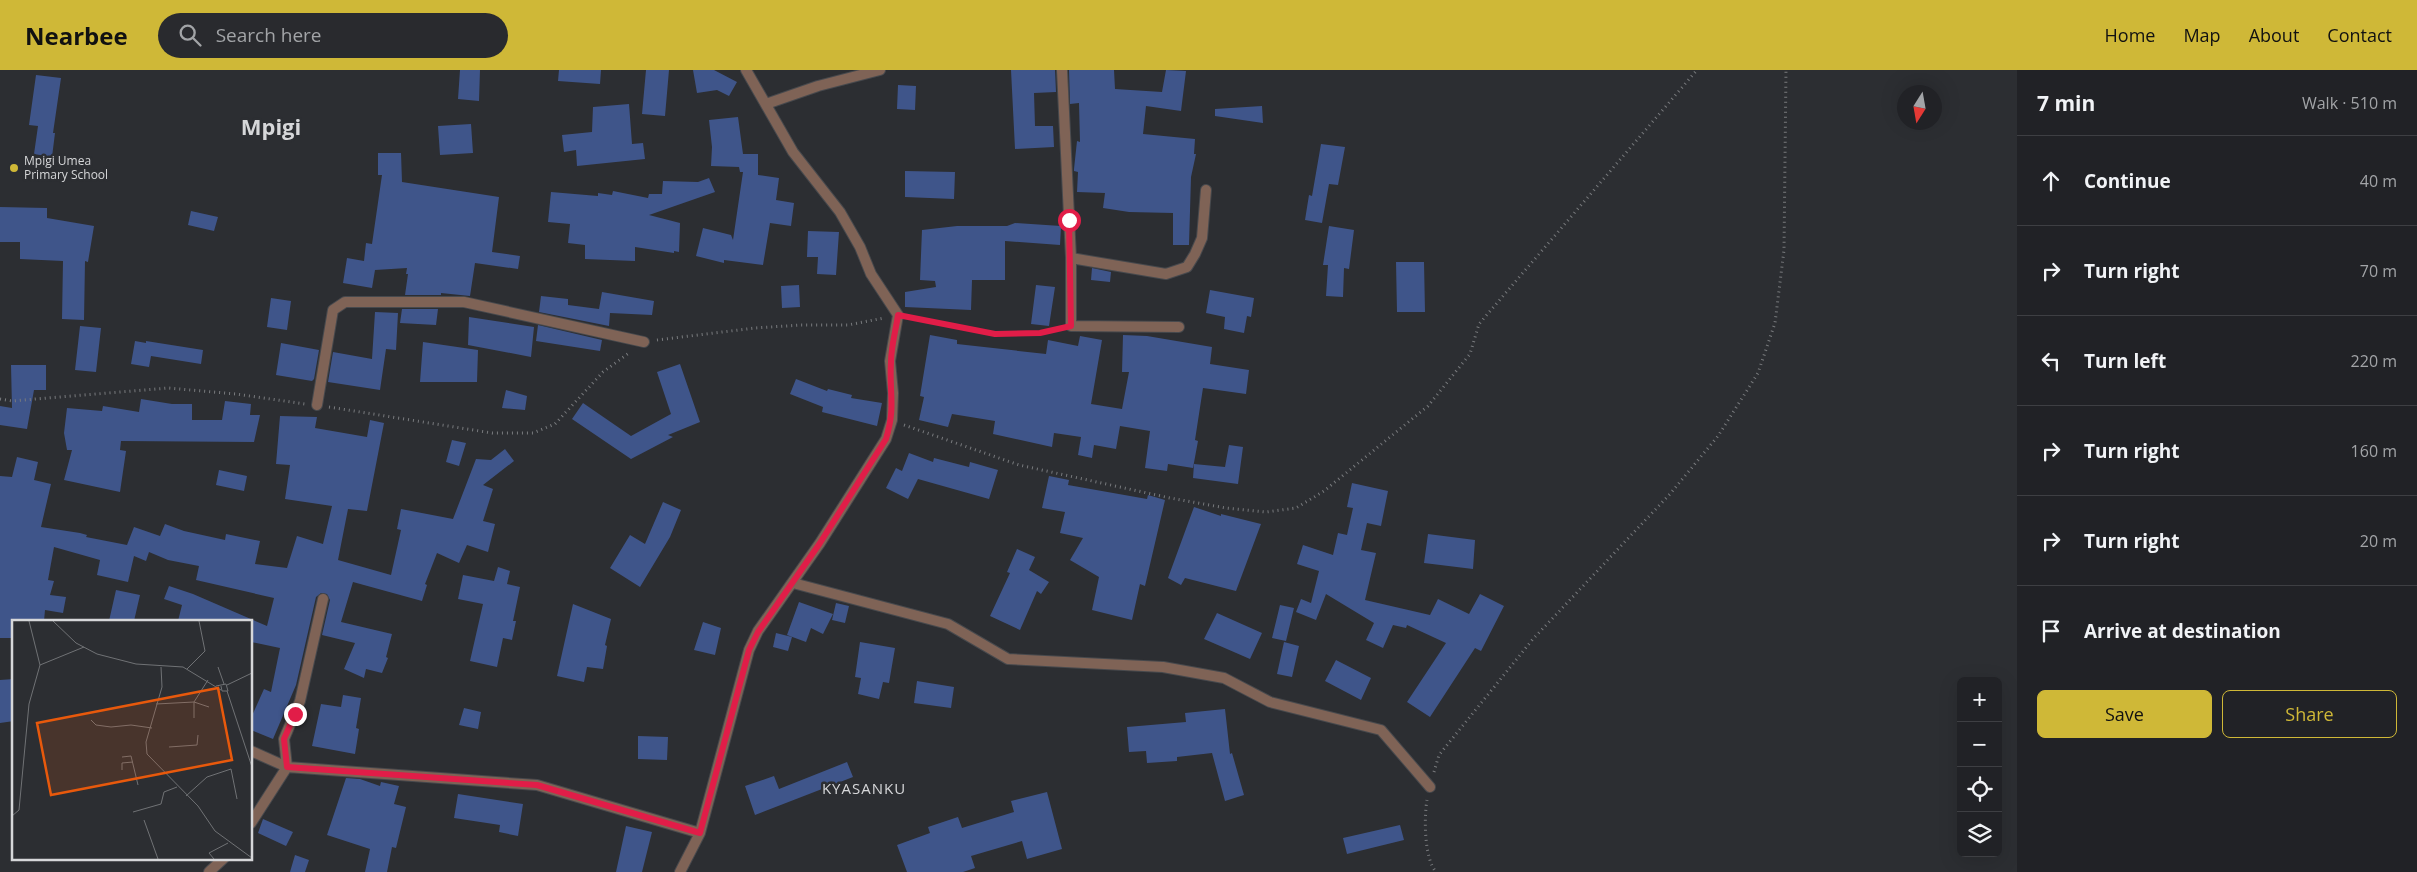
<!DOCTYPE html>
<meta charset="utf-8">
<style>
body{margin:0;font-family:"Open Sans",sans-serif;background:#292a2e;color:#f1f3f6}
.controls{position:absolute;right:15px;bottom:15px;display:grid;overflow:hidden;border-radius:8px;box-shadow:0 5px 20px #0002}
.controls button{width:45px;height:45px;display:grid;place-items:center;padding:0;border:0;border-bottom:1px solid #3e3f43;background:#212226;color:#f1f3f6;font:25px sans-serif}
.compass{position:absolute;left:1897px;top:15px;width:45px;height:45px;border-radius:50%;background:#212226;box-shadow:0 5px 20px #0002;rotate:191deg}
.stop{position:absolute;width:15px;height:15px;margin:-11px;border:4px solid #e11d48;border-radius:50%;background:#fff}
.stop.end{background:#e11d48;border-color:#fff;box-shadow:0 1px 5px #0008}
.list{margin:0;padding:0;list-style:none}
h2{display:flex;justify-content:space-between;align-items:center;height:65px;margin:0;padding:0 20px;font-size:21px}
h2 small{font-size:16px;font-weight:400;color:#a2a4a7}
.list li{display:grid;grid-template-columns:32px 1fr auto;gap:15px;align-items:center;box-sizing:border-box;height:90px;padding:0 20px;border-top:1px solid #3e3f43}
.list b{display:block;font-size:19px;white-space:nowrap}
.list em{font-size:16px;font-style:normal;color:#a2a4a7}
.actions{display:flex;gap:10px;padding:15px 20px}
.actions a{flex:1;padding:11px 0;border:1px solid #cfb837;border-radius:8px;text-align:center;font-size:18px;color:#cfb837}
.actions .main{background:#cfb837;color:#111}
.icon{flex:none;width:28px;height:28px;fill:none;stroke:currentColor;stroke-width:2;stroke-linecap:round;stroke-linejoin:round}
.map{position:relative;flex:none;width:2017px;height:802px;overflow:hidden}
header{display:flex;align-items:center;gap:30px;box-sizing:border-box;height:70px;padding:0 25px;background:#cfb837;color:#111}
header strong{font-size:24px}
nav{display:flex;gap:28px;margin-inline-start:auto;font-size:18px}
.search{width:350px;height:45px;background:#292a2e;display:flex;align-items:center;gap:12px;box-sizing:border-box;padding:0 18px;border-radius:28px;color:#a2a4a7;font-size:19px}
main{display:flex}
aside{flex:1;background:#212226}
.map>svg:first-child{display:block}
</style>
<header>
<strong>Nearbee</strong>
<div class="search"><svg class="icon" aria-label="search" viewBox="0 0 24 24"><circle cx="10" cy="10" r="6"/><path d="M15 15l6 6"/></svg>Search here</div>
<nav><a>Home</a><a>Map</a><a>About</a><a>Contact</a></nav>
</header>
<main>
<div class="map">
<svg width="2017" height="802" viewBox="0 0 2017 802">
<rect width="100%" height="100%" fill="#2c2e32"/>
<!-- building -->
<path fill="#3f558a" d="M460,0H480L479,31L458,29Z
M559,0H601L600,14L558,11Z
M646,0H669L665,46L642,44Z
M693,0H714L737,12L729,26L717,20L697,23Z
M1011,0H1055L1056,22L1034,23L1035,56H1053L1054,77L1015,79Z
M1069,0H1114L1115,19L1162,22L1166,0L1186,1L1181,41L1146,36L1143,64L1195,69L1194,84H1196L1191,107L1189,175H1173V143L1129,142L1103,138L1105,123L1077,122L1078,102L1074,101V99L1077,71L1080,72L1079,33L1070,34Z
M36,5L61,8L53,63H55L52,87L34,84L38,56L29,55Z
M898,15L916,16L915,40L897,39Z
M629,34L632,74L643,73L645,89L577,96L576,80L564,82L562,65L592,62L593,37Z
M1262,36L1263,53L1215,46V39Z
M738,47L743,84H758V105L779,108L776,130L794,133L791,156L770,153L763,195L724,190V193L696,186L703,158L731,165L733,170L743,102H740L739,97L711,96L712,77L709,50Z
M471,54L473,83L440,85L438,56Z
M1321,74L1345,77L1338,115L1329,114L1322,153L1305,150L1309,125L1312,126Z
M378,83H401L402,112L499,127L492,182L520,186L518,199L475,193L470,226L441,223V225H405L408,204H406L407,198L375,200L372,218L343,213L347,188L364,191L366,173L372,174L382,105H378Z
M905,101L955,102L954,129L905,127Z
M709,108L715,122L649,145L680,153L679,182L674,181V183L635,177V191L585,189V175L568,173L570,154L548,152L551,122L598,126V123L612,125L613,121L648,128L649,124H662L663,111L698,112Z
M0,137L47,138V148L94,156L88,192L85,191L84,250L62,249L63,191L20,189V172H0Z
M191,141L218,147L214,161L188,155Z
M1015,153L1061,156L1060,175L1005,171V210H972L971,240L905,237V222L936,217L935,211L920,210L922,160L957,156H1007Z
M1329,156L1354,160L1349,199L1344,198L1343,227L1326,226L1328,195H1323Z
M808,161L839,162L836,205L817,204L818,187H807Z
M1396,192H1424L1425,242H1397Z
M1092,198L1111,202L1110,212L1091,210Z
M799,215L800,237L782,238L781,216Z
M1036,215L1055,217L1049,256L1031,254Z
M1210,220L1254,228L1251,247L1247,246L1244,263L1224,259L1225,247L1206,243Z
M602,222L654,231L652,245L610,243L609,256L539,242L541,226L568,229V235L599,239Z
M271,228L291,231L287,260L267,257Z
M402,239H438L436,255L400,253Z
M375,242L398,243L396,280L386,279L380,320L328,312L333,282L372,289Z
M469,247L534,257L531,287L468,275Z
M538,255L602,270L600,281L536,271Z
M80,256L101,258L96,302L75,300Z
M930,265L957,270V274L1046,284L1048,270L1078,276L1080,266L1102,270L1091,334L1122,339L1129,302H1122L1123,265L1147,266L1212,277L1210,294L1249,300L1246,324L1203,318L1195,370L1198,371L1193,398L1168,394L1167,401L1145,398L1150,361L1120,356L1116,379L1094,375L1092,388L1078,385L1081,367L1054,363L1052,377L993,364L995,351L952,344L948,357L919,350L924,327L920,326Z
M135,271L146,273V271L203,280L201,294L151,286L149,297L131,294Z
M423,272L478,280L477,312H420Z
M281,273L319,280L314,309L312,311L276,305Z
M680,294L700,352L668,365L673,367L631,389L572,349L583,333L631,366L671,344L657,302Z
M11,295H46V320H34L27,359L0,355V336L12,338Z
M796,309L827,321L828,319L852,325L851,328L882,333L877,356L822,342L823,337L790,324Z
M506,320L527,326L525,340L502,338Z
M141,329L172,334H192V350H222L225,331L251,334L250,345H260L254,372L121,371L120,380L126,381L120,422L64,410L72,380H67L64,363L67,338L102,341L103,336L139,342Z
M280,346L317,347L315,358L367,367L370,350L384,353L367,441L348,439L338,490L391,505L401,460L397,459L401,439L453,449L476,389L491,390L505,379L514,391L483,415L493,419L483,451L495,454L488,482L467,475L459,493L437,483L425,514L427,515L422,531L353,512L341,552L392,564L386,587L388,588L382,603L366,599L364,608L344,599L355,573L322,565L330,530L327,524L321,523L316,527L296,615L273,669L251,660V648L264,619L271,622L280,578L251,572V551H178L182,535L164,529L169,516L193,524L267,556L274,528L196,510L199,496L168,490L149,482L146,491L134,486L128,512L97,505L100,490L54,477L48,510L54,511L50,525L66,527L63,543L45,540L44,551H14V568H0V406L12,407L17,387L38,392L34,410L51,414L41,457L80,463L87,465L86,467L127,475L134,457L160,466L165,454L184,461L225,470L226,464L260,471L255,494L287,498L297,466L323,474L332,436L285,429L290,395L276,394Z
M452,370L466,373L459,396L446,392Z
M1229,375L1243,377L1238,414L1193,408L1194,394L1225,397Z
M909,383L933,392L934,388L969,397L970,392L998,400L989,429L918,409L908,429L886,418L896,398L902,401Z
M219,400L247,406L244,421L216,415Z
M1049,406L1069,410L1068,415L1147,429L1148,425L1165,430L1145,516L1140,514L1132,550L1092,540L1099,507L1070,490L1083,468L1060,463L1065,442L1042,438Z
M1352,413L1388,421L1381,456L1367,453L1361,480L1376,483L1365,530L1430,545L1438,529L1469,544L1480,524L1504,536L1481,581L1475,578L1430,647L1407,632L1446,573L1407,555L1406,558L1393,555L1383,578L1366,570L1374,553L1326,524L1316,550L1296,542L1301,529L1311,533L1319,501L1297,494L1303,475L1333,485L1338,463L1347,465L1353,438L1347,437Z
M663,432L681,440L670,467L640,517L610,498L630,465L645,474Z
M1194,437L1221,446V444L1261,454L1236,521L1185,508L1181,515L1168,508Z
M1428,464L1475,470L1473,499L1424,493Z
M1017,479L1035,487L1029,500L1049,512L1041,524L1037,521L1020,560L990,546L1010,503L1007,502Z
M498,497L510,501L507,514L520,517L513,551H516L512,570L503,568L497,597L470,591L483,534L458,529L463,505L494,511Z
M116,520L140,525L134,551H109Z
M799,532L833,544L823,564L811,558L806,572L787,565Z
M836,533L849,536L845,553L832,550Z
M573,534L611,549L605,575L607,576L603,599L587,597L584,612L557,606Z
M1280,535L1294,538L1286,571L1272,568Z
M1217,543L1262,563L1250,589L1204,569Z
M703,552L721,558L715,585L694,580Z
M776,563L792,567L788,581L773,577Z
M860,572L895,578L889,613L883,612L879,629L858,624L861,608L855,607Z
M1284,572L1299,576L1292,607L1277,604Z
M1336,590L1371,608L1361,630L1325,611Z
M14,609V651L0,653V610Z
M917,611L954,617L951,638L914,633Z
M343,625L361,628L356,658L359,659L355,684L312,676L321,634L341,637Z
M464,638L481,642L478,659L459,655Z
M1225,639L1230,684L1232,683L1244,725L1225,731L1212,683L1177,687V691L1147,693L1146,681L1129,682L1127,657L1186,652L1185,643Z
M638,666L668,667L667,690L638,689Z
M847,692L853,707L755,745L745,716L774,706L779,719Z
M346,708L360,709L380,716L381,712L399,716L394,734L406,737L396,778L392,777L387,802H365L370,779L327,765Z
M1047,722L1062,779L1027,789L1022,771L971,786L975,798L963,802H907L897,775L930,763L928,757L958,747L962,758L1014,742L1011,731Z
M458,724L523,734L518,766L499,762L500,755L454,748Z
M263,749L293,762L286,776L258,763Z
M1400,755L1404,770L1347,784L1343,768Z
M626,756L652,762L642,802H616Z
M295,785L309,790L305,802H290Z"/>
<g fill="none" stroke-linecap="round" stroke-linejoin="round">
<!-- minor casing -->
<g stroke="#47494d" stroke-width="12">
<path id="minor" d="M1062,0L1071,188V256L1179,257
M766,34L818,16L880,0
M1071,188L1166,204L1187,197L1195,184L1202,168L1206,120
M317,335L333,240L345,232H464L644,272
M793,513L948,554L1008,589L1163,597L1224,608L1270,632L1381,660L1430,717
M251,681L287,697L537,715L700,763
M251,753L287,697L284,669L300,631L323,529
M209,802L224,788
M680,802L700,763L749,580L758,561L820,473L886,369L892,350L893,323L890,291L898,245L871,204L860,177L840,142L793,82L746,0"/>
</g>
<!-- path -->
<path stroke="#797b7e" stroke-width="3" stroke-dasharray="1 4" stroke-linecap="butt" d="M910,248C961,258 1007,271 1059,259
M657,270L755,258L801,255H848L884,248
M0,329L12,331L168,318L236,324L305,334
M329,337L492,363H533L555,354L603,302L629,283
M904,355L1019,395L1170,428L1226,438L1266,442L1296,438L1324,421L1428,336L1470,284L1479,254L1697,0
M1434,702L1439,685L1533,569L1670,424L1718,366L1758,303L1775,253L1784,180L1786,0
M1427,730C1424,747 1424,788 1436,802"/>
<!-- minor -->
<use href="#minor" stroke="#7f6356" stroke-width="10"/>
</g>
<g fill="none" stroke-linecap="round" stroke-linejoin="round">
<!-- route -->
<path stroke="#e11d48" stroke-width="6" d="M295,644L284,669L287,697L537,715L700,763L749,580L758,562L820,473L886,369C896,336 889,323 891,292C891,276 896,260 898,245L995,264L1040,263L1071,256L1069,150"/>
</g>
<!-- markers -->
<circle fill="#cfb837" stroke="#2c2e32" stroke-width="2" cx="14" cy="98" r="5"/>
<g text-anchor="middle" stroke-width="5" stroke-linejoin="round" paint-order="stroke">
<!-- poi labels -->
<g font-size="12" fill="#d6d7d9" stroke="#2c2e32" text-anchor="start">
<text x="24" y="95">Mpigi Umea<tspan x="24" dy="14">Primary School</tspan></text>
</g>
<!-- quarter labels -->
<g font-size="15" letter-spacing="1" fill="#d6d7d9" stroke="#2c2e32">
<text x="864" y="724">KYASANKU</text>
</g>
<!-- town labels -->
<g font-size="22" font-weight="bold" fill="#d6d7d9" stroke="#2c2e32">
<text x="271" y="65">Mpigi</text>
</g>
</g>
<!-- overview -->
<g transform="translate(12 550)">
<rect width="240" height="240" fill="#2c2e32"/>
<path fill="none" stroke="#707275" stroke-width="1" d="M17,1L28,45M41,1L64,23L85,34L124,44L171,47L209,70M149,47L150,67L134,122L135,134L186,186L203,211L240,238M206,47L212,64M175,49L193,31L187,1M215,65L240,53M204,66L214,64L216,71H210L209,66M215,71L240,147M144,84L182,82L197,87M182,98V82L196,60M79,100L84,105L99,107L119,105L140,108M157,127L185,125L186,115M110,137L119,136L126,165M110,150V143L121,142M174,176L195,157L219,149L225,179M121,192L149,184L152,172L165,167M0,196L7,190L17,84L28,45L72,27M132,200L146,239M202,239L197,233L216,223"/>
<path fill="#e8590c" fill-opacity="0.15" stroke="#e8590c" stroke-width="2.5" d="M206,68L220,140L39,175L25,103Z"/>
<rect width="240" height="240" fill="none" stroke="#d6d7d9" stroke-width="2.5"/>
</g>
</svg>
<div class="controls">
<button>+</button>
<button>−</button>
<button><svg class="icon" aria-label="locate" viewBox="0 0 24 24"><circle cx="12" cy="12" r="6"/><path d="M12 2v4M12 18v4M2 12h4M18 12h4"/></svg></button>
<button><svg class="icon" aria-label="layers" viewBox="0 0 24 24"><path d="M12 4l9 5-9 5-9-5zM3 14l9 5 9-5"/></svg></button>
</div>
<svg class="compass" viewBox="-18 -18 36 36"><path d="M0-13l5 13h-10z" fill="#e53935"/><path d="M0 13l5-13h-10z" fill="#a2a4a7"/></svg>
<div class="stop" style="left:1069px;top:150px"></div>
<div class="stop end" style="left:295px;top:644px"></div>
</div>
<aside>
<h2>7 min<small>Walk · 510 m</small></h2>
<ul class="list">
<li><svg class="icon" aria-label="ahead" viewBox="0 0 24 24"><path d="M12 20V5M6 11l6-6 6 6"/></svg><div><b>Continue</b></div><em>40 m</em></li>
<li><svg class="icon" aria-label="right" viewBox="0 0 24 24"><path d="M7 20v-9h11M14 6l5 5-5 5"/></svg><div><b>Turn right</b></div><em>70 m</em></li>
<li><svg class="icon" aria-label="left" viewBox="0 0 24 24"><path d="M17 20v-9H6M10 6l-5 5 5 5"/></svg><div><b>Turn left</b></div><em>220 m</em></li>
<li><svg class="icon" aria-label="right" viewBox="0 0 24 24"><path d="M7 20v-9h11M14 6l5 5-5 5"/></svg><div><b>Turn right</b></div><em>160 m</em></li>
<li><svg class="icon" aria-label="right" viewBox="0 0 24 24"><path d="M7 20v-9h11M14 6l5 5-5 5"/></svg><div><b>Turn right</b></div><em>20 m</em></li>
<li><svg class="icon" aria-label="arrive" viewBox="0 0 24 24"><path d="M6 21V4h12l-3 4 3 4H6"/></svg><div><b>Arrive at destination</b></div></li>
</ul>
<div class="actions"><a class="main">Save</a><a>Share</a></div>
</aside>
</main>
